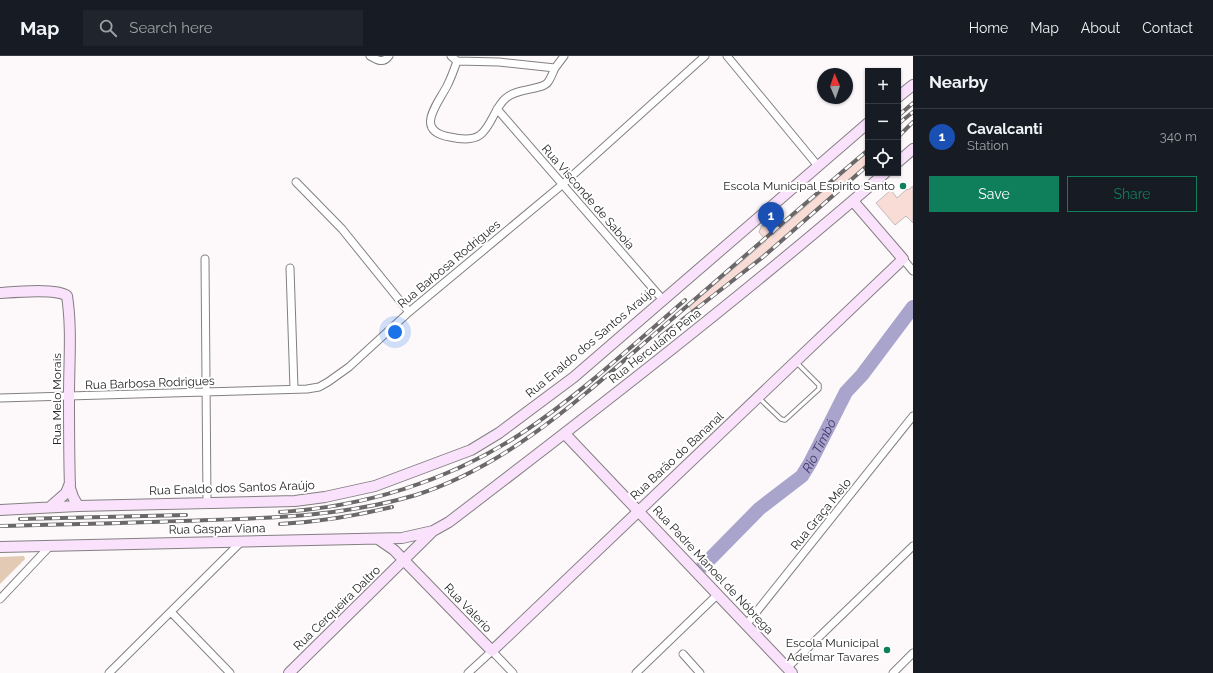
<!DOCTYPE html>
<meta charset="utf-8">
<style>
body{margin:0;font-family:Raleway,sans-serif;background:#20242c;color:#f1f3f6}
.controls{position:absolute;right:12px;top:12px;display:grid;overflow:hidden;border-radius:0px;box-shadow:0 1px 3px #0004}
.controls button{width:36px;height:36px;display:grid;place-items:center;padding:0;border:0;border-bottom:1px solid #363941;background:#171b24;color:#f1f3f6;font:20px sans-serif}
.compass{position:absolute;left:817px;top:12px;width:36px;height:36px;border-radius:50%;background:#171b24;box-shadow:0 1px 3px #0004;rotate:358deg}
.you{position:absolute;left:395px;top:276px;width:14px;height:14px;margin:-10px;border:3px solid #fff;border-radius:50%;background:#1a73e8;box-shadow:0 0 0 6px #1a73e833}
.badge{display:grid;place-items:center;width:26px;height:26px;border-radius:50%;background:#0f7e5a;color:#fff;font-size:13px;font-weight:700}
.pin{position:absolute;translate:-50% -33px;filter:drop-shadow(0 1px 2px #0008)}
.pin::after{content:'';position:absolute;top:21px;width:14px;height:12px;background:inherit;clip-path:polygon(0 0,100% 0,50% 100%)}
.list{margin:0;padding:0;list-style:none}
h2{display:flex;justify-content:space-between;align-items:center;height:52px;margin:0;padding:0 16px;font-size:17px}
h2 small{font-size:13px;font-weight:400;color:#9ea1a6}
.list li{display:grid;grid-template-columns:26px 1fr auto;gap:12px;align-items:center;box-sizing:border-box;height:56px;padding:0 16px;border-top:1px solid #363941}
.list b{display:block;font-size:15px;white-space:nowrap}
.list p{margin:0;font-size:13px;white-space:nowrap;color:#9ea1a6}
.list em{font-size:13px;font-style:normal;color:#9ea1a6}
.actions{display:flex;gap:8px;padding:12px 16px}
.actions a{flex:1;padding:9px 0;border:1px solid #0f7e5a;border-radius:0px;text-align:center;font-size:14px;color:#0f7e5a}
.actions .main{background:#0f7e5a;color:#fff}
.icon{flex:none;width:22px;height:22px;fill:none;stroke:currentColor;stroke-width:2;stroke-linecap:round;stroke-linejoin:round}
.map{position:relative;flex:none;width:913px;height:617px;overflow:hidden}
header{display:flex;align-items:center;gap:24px;box-sizing:border-box;height:56px;padding:0 20px;background:#171b24;border-bottom:1px solid #363941}
header strong{font-size:19px}
nav{display:flex;gap:22px;margin-inline-start:auto;font-size:14px}
.search{width:280px;height:36px;background:#20242c;display:flex;align-items:center;gap:10px;box-sizing:border-box;padding:0 14px;border-radius:0px;color:#9ea1a6;font-size:15px}
main{display:flex}
aside{flex:1;background:#171b24}
.map>svg:first-child{display:block}
</style>
<header>
<strong>Map</strong>
<div class="search"><svg class="icon" aria-label="search" viewBox="0 0 24 24"><circle cx="10" cy="10" r="6"/><path d="M15 15l6 6"/></svg>Search here</div>
<nav><a>Home</a><a>Map</a><a>About</a><a>Contact</a></nav>
</header>
<main>
<div class="map">
<svg width="913" height="617" viewBox="0 0 913 617">
<rect width="100%" height="100%" fill="#fdf9fb"/>
<!-- green -->
<path fill="#e2cab4" d="M24,500L25,503L0,528V501Z"/>
<g fill="none" stroke-linecap="round" stroke-linejoin="round">
<!-- river -->
<path stroke="#a9a4cc" stroke-width="14" id="s1" d="M703,510L759,453L802,420L810,407L846,336L862,319L913,251"/>
</g>
<!-- building -->
<path fill="#fadcd6" stroke="#c0bcbc" d="M868,96V107L842,130L772,191L692,255L689,251L766,185L759,176L762,169L764,171L765,170L773,179Z
M913,130V167L906,160L895,169L876,147L891,134L897,142L907,133L908,134Z"/>
<g fill="none" stroke-linecap="round" stroke-linejoin="round">
<!-- lane casing -->
<g stroke="#838081" stroke-width="5.5">
<path id="lane" d="M759,342L781,363L785,364L819,333V329L796,306"/>
</g>
<!-- street casing -->
<g stroke="#838081" stroke-width="9">
<path id="street" d="M370,0C377,4 383,8 389,0
M451,0L457,5L499,6L555,12C553,16 551,22 548,26C543,34 517,32 506,42C494,52 492,70 480,79C472,85 459,83 450,81C414,75 437,49 447,30C451,22 454,14 457,5
M727,0L818,110
M555,12L564,0
M497,53L663,244
M296,126L342,173L409,256
M205,203L207,447
M903,203L913,215
M290,212L294,333
M0,342L307,333L319,331L328,326L349,311L409,256L563,128L705,0
M0,543L50,490
M171,556L230,617
M746,569L913,360
M683,598L700,617
M787,612L913,490
M109,617L241,486
M468,617L492,595L513,617
M636,617L717,539
M893,617L913,597"/>
</g>
<!-- secondary casing -->
<g stroke="#838081" stroke-width="12">
<path id="secondary" d="M898,41L913,29
M898,106L913,93
M0,237C14,236 57,232 67,240C72,272 69,306 69,339C69,370 69,401 70,432L73,441L78,450
M565,378L792,617
M50,451L66,437L70,427
M0,454L78,450L295,445L325,441L375,430L471,394L499,377L574,321L868,67
M378,483L394,494L492,595L903,203L853,145
M0,491L402,482L433,475L449,466C597,353 744,239 885,117
M289,617L432,476"/>
</g>
<!-- lane -->
<use href="#lane" stroke="#fff" stroke-width="3.5"/>
<!-- street -->
<use href="#street" stroke="#fff" stroke-width="7"/>
<!-- secondary -->
<use href="#secondary" stroke="#fae2fc" stroke-width="10"/>
<!-- rail casing -->
<g stroke="#6a6868" stroke-width="4">
<path id="rail" d="M898,60L913,47
M898,68L913,56
M898,81L913,66
M660,281L763,201L868,109
M280,456C364,451 448,425 519,379C577,341 632,290 685,244
M20,463L186,459
M280,468C318,466 355,460 392,451
M0,470C70,468 139,467 209,464C279,462 348,459 416,439C510,409 584,339 657,276C728,215 797,154 868,94"/>
</g>
<!-- rail -->
<use href="#rail" stroke="#fff" stroke-width="2.5" stroke-dasharray="8" stroke-linecap="butt"/>
</g>
<!-- markers -->
<g fill="#0f7e5a" stroke="#fff" stroke-width="1.5">
<circle cx="903" cy="130" r="4"/>
<circle cx="887" cy="594" r="4"/>
</g>
<g text-anchor="middle" stroke-width="4" stroke-linejoin="round" paint-order="stroke">
<!-- poi labels -->
<g font-size="12" fill="#262525" stroke="#fff" text-anchor="end">
<text x="895" y="134">Escola Municipal Espirito Santo</text>
<text x="879" y="591">Escola Municipal<tspan x="879" dy="14">Adelmar Tavares</tspan></text>
</g>
<!-- street labels -->
<g font-size="12" fill="#262525" stroke="#fff">
<text transform="translate(588 141) rotate(49)" y="4">Rua Visconde de Saboia</text>
<text transform="translate(449 208) rotate(-40)" y="4">Rua Barbosa Rodrigues</text>
<text transform="translate(591 286) rotate(-40)" y="4">Rua Enaldo dos Santos Araújo</text>
<text transform="translate(655 290) rotate(-38)" y="4">Rua Herculano Pena</text>
<text transform="translate(150 327) rotate(-2)" y="4">Rua Barbosa Rodrigues</text>
<text transform="translate(57 343) rotate(-90)" y="4">Rua Melo Morais</text>
<text transform="translate(677 400) rotate(-43)" y="4">Rua Barão do Bananal</text>
<text transform="translate(232 432) rotate(-2)" y="4">Rua Enaldo dos Santos Araújo</text>
<text transform="translate(821 458) rotate(-51)" y="4">Rua Graça Melo</text>
<text transform="translate(217 473) rotate(-1)" y="4">Rua Gaspar Viana</text>
<text transform="translate(713 514) rotate(47)" y="4">Rua Padre Manoel de Nóbrega</text>
<text transform="translate(337 552) rotate(-44)" y="4">Rua Cerqueira Daltro</text>
<text transform="translate(468 552) rotate(46)" y="4">Rua Valerio</text>
</g>
<!-- water labels -->
<g font-size="13" font-style="italic" fill="#3f3469" stroke="#fff">
<text dy="5" stroke="none"><textPath href="#s1" startOffset="169">Rio Timbó</textPath></text>
</g>
</g>
</svg>
<div class="controls">
<button>+</button>
<button>−</button>
<button><svg class="icon" aria-label="locate" viewBox="0 0 24 24"><circle cx="12" cy="12" r="6"/><path d="M12 2v4M12 18v4M2 12h4M18 12h4"/></svg></button>
</div>
<svg class="compass" viewBox="-18 -18 36 36"><path d="M0-13l5 13h-10z" fill="#e53935"/><path d="M0 13l5-13h-10z" fill="#9ea1a6"/></svg>
<div class="you"></div>
<div class="pin badge" style="left:771px;top:179px;background:#1a4fb4">1</div>
</div>
<aside>
<h2>Nearby<small></small></h2>
<ul class="list">
<li><span class="badge" style="background:#1a4fb4">1</span><div><b>Cavalcanti</b><p>Station</p></div><em>340 m</em></li>
</ul>
<div class="actions"><a class="main">Save</a><a>Share</a></div>
</aside>
</main>
